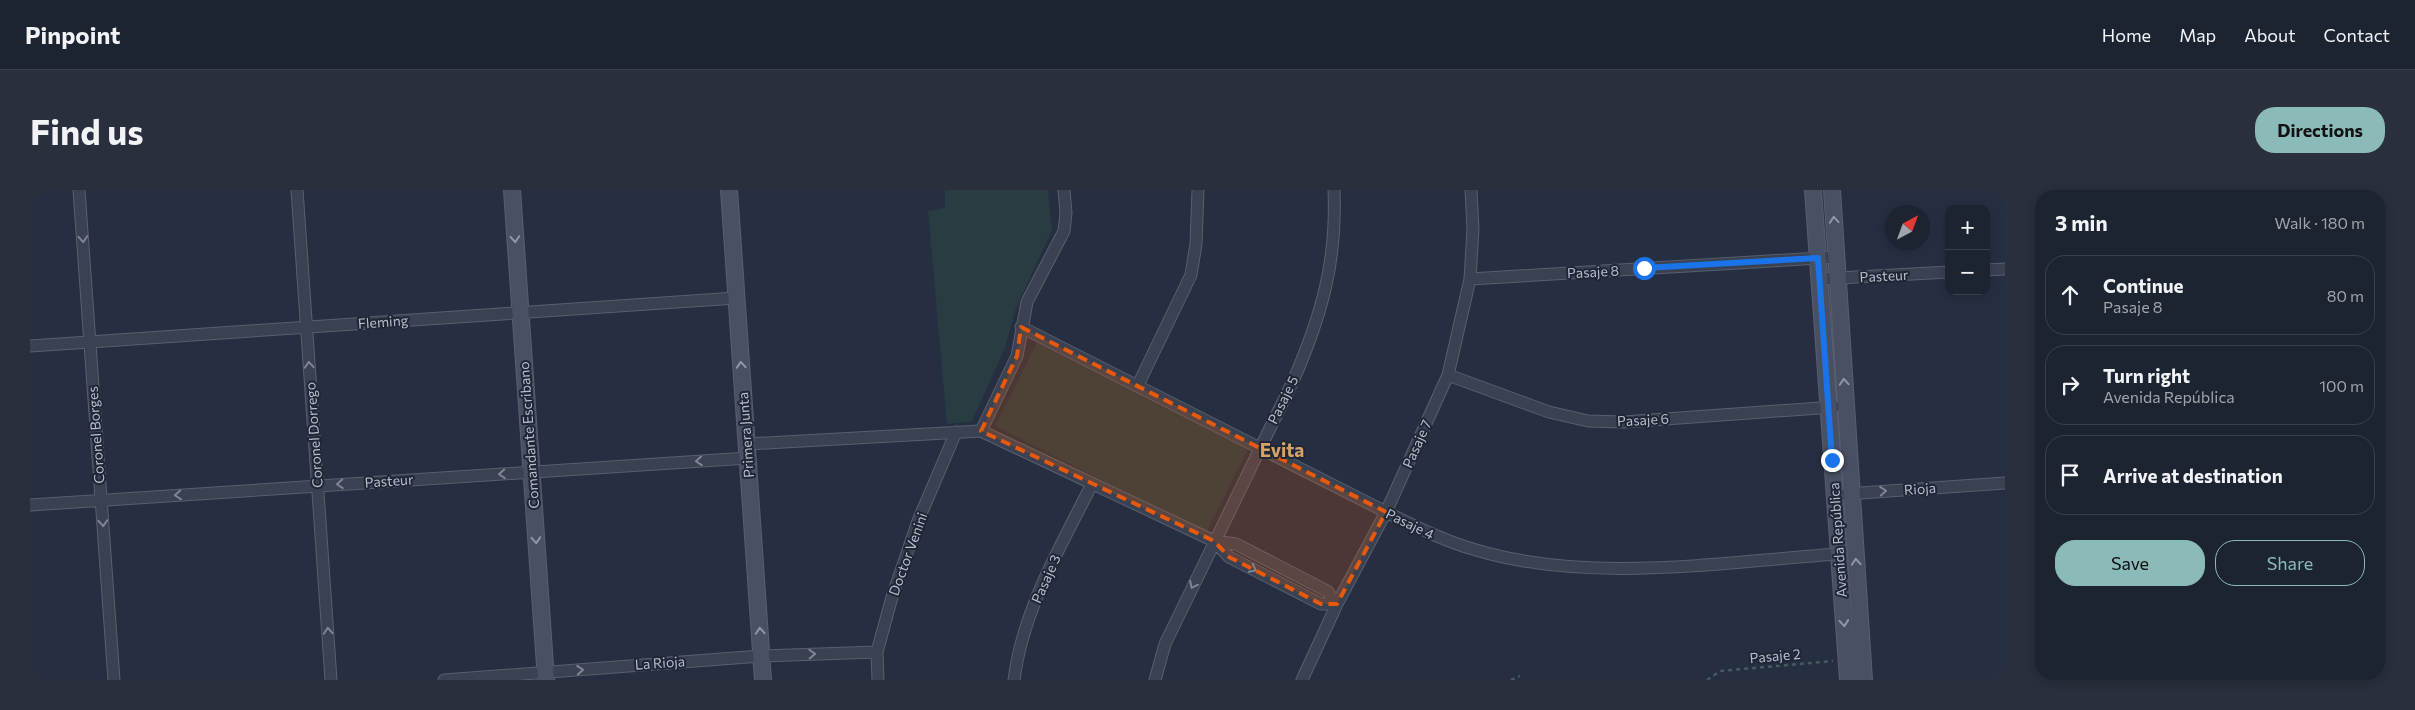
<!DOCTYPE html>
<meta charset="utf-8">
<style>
body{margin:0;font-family:Commissioner,sans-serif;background:#292f3d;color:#f1f3f6}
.controls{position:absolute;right:15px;top:15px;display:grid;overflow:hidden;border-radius:10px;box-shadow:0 2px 12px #0003}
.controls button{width:45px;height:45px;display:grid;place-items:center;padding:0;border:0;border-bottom:1px solid #3a404d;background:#1c2331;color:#f1f3f6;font:25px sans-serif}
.compass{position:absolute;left:1855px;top:15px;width:45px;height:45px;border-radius:50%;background:#1c2331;box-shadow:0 2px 12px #0003;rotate:41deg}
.stop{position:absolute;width:15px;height:15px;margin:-11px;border:4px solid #1a73e8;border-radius:50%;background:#fff}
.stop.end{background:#1a73e8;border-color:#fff;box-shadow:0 1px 5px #0008}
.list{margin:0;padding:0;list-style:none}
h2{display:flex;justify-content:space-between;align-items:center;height:65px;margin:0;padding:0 20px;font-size:21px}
h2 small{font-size:16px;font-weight:400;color:#a0a4ab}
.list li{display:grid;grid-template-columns:32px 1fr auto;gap:15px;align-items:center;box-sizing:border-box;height:80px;margin:0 10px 10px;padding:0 10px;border:1px solid #3a404d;border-radius:20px}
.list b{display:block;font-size:19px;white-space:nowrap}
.list p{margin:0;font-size:16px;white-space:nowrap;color:#a0a4ab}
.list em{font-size:16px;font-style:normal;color:#a0a4ab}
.actions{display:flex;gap:10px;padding:15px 20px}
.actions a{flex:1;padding:11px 0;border:1px solid #8bbbb9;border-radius:20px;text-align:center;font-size:18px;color:#8bbbb9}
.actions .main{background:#8bbbb9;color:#111}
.icon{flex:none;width:28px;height:28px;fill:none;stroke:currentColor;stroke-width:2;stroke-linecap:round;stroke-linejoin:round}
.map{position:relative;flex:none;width:1975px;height:490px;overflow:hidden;border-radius:20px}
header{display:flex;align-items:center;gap:30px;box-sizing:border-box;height:70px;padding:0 25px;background:#1c2331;border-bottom:1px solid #3a404d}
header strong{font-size:24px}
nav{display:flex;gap:28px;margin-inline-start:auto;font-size:18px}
.intro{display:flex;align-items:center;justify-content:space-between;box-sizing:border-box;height:120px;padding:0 30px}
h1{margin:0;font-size:35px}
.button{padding:12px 22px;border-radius:20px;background:#8bbbb9;color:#111;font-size:18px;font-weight:700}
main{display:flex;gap:30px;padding:0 30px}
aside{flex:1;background:#1c2331;border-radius:20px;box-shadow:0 2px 12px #0003}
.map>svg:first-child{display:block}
</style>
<header>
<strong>Pinpoint</strong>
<nav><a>Home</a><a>Map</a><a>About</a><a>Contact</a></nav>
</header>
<div class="intro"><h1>Find us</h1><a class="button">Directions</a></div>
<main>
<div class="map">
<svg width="1975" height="490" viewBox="0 0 1975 490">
<rect width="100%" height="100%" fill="#262f41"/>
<!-- green -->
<path fill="#283c42" d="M915,0H1018L1022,40L986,118L975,158L942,231L917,234L898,21L915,18Z
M1007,153L1218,259L1176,343L965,236Z"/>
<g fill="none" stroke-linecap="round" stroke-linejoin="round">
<!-- street casing -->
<g stroke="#585f6e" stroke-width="13">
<path id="street" d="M49,0L84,490
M267,0L301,490
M1956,80L1975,79
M1440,89L1806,67
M1790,89L1919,82
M991,137L1356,322C1385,336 1414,351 1446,360C1560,394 1692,372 1808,364
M0,156L706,108
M1418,185L1519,222L1558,231L1594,232L1804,217
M1108,195L1161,85L1166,54L1168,0
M951,241L987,166L997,112L1034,41L1036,23L1034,0
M717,254L951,241L1184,351L1206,354L1297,401L1307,414
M1816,304L1975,293
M0,315L718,268
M1184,351L1199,367L1291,414H1307
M414,490L731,466L847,462
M848,490L847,462L862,407L888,331L926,242
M984,490C993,419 1031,356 1062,294
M1125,490L1135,454L1264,189C1292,124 1307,71 1304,0
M1272,490L1307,414L1356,322L1418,185L1440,89L1443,39L1441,0"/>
</g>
<!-- secondary casing -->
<g stroke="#585f6e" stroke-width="18">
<path id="secondary" d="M482,0L516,490
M699,0L733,490
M1783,0L1818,490
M1802,0L1834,490"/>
</g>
<!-- path -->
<path stroke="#46595f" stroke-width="2.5" stroke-dasharray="4 4" stroke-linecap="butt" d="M1481,490L1490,486
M1677,490L1690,481L1803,471"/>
<!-- street -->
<use href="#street" stroke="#3a4151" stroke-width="11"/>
<!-- secondary -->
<use href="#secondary" stroke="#485063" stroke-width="16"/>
</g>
<!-- one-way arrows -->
<defs><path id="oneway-chevron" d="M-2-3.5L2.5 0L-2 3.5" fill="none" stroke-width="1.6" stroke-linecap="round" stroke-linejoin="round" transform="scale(1.25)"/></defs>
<g stroke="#9097a7">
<use href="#oneway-chevron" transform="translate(1804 30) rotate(-94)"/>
<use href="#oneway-chevron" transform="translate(485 49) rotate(86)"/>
<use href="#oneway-chevron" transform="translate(711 175) rotate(-94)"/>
<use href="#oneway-chevron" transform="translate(1814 192) rotate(-94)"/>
<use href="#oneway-chevron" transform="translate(506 350) rotate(86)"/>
<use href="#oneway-chevron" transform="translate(1826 372) rotate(-94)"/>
<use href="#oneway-chevron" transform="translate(1814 433) rotate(85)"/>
<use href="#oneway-chevron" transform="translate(730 441) rotate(-94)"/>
</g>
<g stroke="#7f8594">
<use href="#oneway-chevron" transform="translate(53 49) rotate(86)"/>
<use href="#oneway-chevron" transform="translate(279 175) rotate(-94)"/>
<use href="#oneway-chevron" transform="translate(669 271) rotate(176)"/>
<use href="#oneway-chevron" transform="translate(472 284) rotate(176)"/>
<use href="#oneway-chevron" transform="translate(310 294) rotate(176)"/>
<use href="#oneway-chevron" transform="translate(1853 301) rotate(-4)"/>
<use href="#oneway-chevron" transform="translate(148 305) rotate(176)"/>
<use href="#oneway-chevron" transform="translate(73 333) rotate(86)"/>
<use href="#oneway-chevron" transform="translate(1223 379) rotate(27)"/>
<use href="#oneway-chevron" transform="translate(1163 395) rotate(116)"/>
<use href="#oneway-chevron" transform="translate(298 441) rotate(-94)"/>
<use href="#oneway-chevron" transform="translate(782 464) rotate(-2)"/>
<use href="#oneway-chevron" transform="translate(550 480) rotate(-4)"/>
</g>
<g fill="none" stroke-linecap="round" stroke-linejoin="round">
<!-- route -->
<path stroke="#1a73e8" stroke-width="6" d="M1614,78L1788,68L1802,270"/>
</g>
<!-- marked area -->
<path fill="#e8590c" fill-opacity="0.2" stroke="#e8590c" stroke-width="4" stroke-dasharray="10 6" stroke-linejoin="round" d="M991,137L1356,322L1307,414H1291L1199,367L1184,351L951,241L987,166Z"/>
<g text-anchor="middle" stroke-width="4" stroke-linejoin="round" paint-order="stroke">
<!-- street labels -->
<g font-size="14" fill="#b7bdcb" stroke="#1f2636">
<text transform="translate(1563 82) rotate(-3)" y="5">Pasaje 8</text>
<text transform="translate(1854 86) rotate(-3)" y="5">Pasteur</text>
<text transform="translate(353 132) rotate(-4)" y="5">Fleming</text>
<text transform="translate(1253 210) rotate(-64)" y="5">Pasaje 5</text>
<text transform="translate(1613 230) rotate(-3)" y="5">Pasaje 6</text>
<text transform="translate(66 245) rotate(-94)" y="5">Coronel Borges</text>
<text transform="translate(284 245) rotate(-94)" y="5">Coronel Dorrego</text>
<text transform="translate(499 245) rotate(-94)" y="5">Comandante Escribano</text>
<text transform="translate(716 245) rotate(-94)" y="5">Primera Junta</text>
<text transform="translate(1387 254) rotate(-66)" y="5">Pasaje 7</text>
<text transform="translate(359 291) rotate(-4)" y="5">Pasteur</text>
<text transform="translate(1890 299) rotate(-4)" y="5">Rioja</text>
<text transform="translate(1380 334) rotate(26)" y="5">Pasaje 4</text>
<text transform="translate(1808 350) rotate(-94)" y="5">Avenida República</text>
<text transform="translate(878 364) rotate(-70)" y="5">Doctor Venini</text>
<text transform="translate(1016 389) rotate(-66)" y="5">Pasaje 3</text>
<text transform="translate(1745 466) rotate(-5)" y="5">Pasaje 2</text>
<text transform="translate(630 473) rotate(-4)" y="5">La Rioja</text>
</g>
<!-- district labels -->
<g font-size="19" font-weight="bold" fill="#d5a268" stroke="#1f2636">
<text x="1252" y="267">Evita</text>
</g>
</g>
</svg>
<div class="controls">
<button>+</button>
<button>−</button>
</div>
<svg class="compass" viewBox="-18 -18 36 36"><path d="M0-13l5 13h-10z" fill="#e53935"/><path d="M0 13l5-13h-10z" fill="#a0a4ab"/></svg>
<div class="stop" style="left:1614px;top:78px"></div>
<div class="stop end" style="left:1802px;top:270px"></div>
</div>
<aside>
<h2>3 min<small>Walk · 180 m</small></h2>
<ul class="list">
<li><svg class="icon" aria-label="ahead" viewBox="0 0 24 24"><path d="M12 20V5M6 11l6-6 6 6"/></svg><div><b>Continue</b><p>Pasaje 8</p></div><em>80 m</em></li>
<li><svg class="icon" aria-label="right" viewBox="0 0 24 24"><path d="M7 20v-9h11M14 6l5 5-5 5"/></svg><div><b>Turn right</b><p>Avenida República</p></div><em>100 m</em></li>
<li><svg class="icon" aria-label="arrive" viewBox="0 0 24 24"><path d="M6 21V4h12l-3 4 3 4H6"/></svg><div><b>Arrive at destination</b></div></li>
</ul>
<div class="actions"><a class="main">Save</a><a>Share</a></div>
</aside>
</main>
